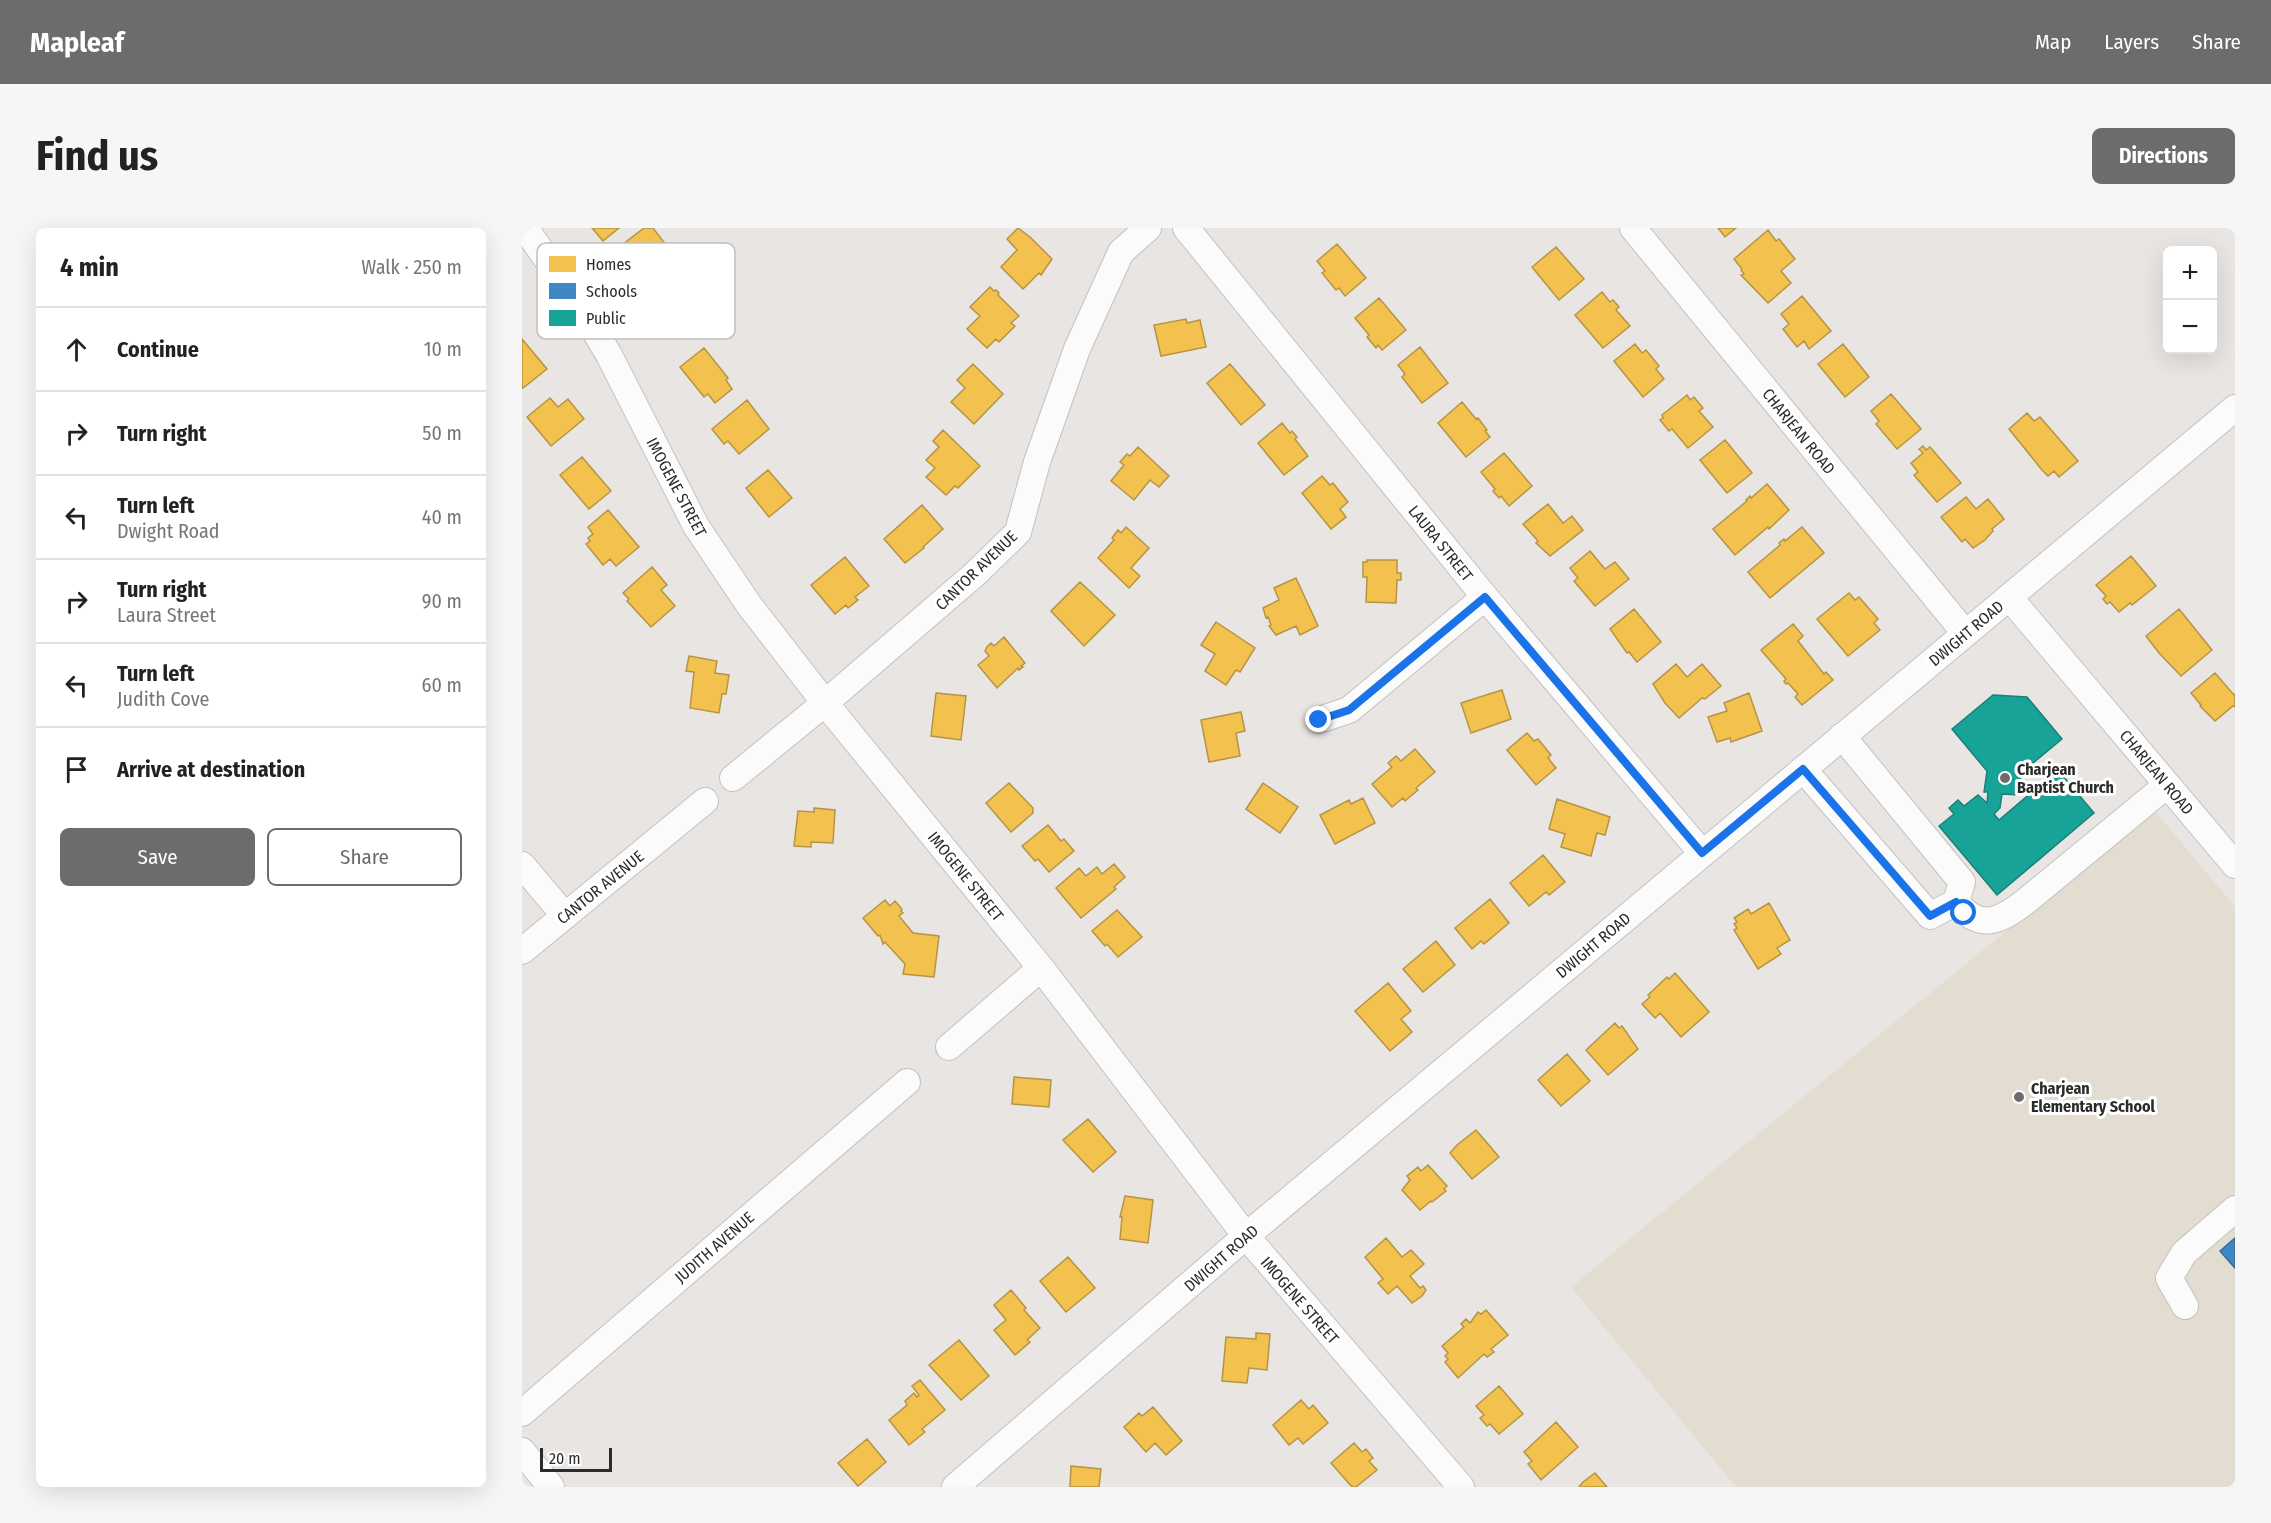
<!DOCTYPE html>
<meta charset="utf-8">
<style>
body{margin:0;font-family:"Fira Sans Condensed",sans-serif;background:#f6f6f6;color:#222}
.controls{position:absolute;right:18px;top:18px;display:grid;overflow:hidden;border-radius:9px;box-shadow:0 6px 24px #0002}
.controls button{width:54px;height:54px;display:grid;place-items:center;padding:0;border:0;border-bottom:2px solid #e0e0e0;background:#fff;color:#222;font:30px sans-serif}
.scale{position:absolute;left:18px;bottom:15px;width:72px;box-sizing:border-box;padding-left:6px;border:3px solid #2b2b2b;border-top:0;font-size:16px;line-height:21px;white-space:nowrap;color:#2b2b2b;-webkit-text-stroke:4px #fff;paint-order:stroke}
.stop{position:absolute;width:18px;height:18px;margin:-14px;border:4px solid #1a73e8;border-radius:50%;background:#fff}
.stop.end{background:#1a73e8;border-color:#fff;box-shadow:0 2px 6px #0008}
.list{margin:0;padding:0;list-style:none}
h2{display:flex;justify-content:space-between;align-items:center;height:78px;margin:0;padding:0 24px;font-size:26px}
h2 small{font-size:20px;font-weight:400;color:#767676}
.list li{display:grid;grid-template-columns:39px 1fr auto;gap:18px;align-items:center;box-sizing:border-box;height:84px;padding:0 24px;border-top:2px solid #e0e0e0}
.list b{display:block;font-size:22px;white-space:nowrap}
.list p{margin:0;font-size:20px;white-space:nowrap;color:#767676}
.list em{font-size:20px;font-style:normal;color:#767676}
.actions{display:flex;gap:12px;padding:18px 24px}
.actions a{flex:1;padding:14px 0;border:2px solid #6d6c6b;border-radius:9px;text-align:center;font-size:21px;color:#6d6c6b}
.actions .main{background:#6d6c6b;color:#fff}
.icon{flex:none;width:33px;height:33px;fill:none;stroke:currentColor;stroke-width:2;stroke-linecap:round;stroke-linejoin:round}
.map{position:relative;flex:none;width:1713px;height:1259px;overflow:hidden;border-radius:9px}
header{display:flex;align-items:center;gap:36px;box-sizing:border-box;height:84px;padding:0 30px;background:#6d6c6b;color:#fff}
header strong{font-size:28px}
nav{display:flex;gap:33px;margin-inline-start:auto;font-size:21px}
.intro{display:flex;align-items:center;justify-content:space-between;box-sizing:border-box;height:144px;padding:0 36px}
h1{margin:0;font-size:42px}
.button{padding:15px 27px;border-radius:9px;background:#6d6c6b;color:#fff;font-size:21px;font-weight:700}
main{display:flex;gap:36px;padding:0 36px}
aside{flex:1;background:#fff;border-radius:9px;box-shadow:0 6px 24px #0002}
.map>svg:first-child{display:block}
</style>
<header>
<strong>Mapleaf</strong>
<nav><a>Map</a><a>Layers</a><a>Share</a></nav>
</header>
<div class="intro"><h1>Find us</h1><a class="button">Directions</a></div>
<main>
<aside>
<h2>4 min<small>Walk · 250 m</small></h2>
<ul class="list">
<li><svg class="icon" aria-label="ahead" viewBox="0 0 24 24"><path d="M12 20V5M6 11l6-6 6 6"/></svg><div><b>Continue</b></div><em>10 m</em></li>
<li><svg class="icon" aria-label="right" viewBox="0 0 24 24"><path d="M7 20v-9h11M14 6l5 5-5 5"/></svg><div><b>Turn right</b></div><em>50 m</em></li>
<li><svg class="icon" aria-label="left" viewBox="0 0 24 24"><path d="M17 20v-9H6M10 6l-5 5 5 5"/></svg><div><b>Turn left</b><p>Dwight Road</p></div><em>40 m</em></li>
<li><svg class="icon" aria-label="right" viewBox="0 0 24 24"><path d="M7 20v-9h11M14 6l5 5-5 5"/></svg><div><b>Turn right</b><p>Laura Street</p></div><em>90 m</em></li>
<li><svg class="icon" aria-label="left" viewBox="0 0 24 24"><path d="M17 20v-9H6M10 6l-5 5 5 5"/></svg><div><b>Turn left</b><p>Judith Cove</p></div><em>60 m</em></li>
<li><svg class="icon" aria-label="arrive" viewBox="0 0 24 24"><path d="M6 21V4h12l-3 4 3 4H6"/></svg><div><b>Arrive at destination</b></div></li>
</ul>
<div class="actions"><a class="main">Save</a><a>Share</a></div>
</aside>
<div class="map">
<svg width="1713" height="1259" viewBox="0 0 1713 1259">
<rect width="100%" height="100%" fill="#e8e5e2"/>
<!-- education -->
<path fill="#e3dcd1" d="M1632,582L1713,679V1259H1214L1049,1059Z"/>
<!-- homes -->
<path fill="#f2c14e" stroke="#b69444" stroke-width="1.5" d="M70,0H97L81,13Z
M122,0H131L151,26L109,58L96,41L103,37L95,29L97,28L92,23L98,16H101Z
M496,0L508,9L530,31L519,47L517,45L501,61L479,39L495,22L485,11Z
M1196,0H1214L1203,9Z
M1246,2L1254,13L1257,11L1273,31L1259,43L1269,55L1246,75L1219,47L1222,46L1219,42L1220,41L1212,31Z
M815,16L844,50L823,68L817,60L814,62L800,45L803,43L795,33Z
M1034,19L1062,51L1037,72L1010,39Z
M468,59L472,63L474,62L477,65L476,67L497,88L489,95L493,98L477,114L474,111L465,120L445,101L458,88L448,79Z
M1080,64L1088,74L1091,72L1097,79L1094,82L1108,98L1081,120L1053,87Z
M1280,68L1309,103L1287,121L1282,113L1275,119L1261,101L1267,96L1259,86Z
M857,70L884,102L860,122L856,117L854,120L845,109L847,107L833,90Z
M664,91L665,95L678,92L684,119L639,128L632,97Z
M0,111L25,141L1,160L0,158Z
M1113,116L1120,125L1124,122L1137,138L1134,141L1142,151L1121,169L1092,133Z
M1321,116L1347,149L1323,169L1296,136Z
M898,119L926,155L900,175L880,149L883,146L876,137Z
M182,120L206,150L204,152L210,161L193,175L186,166L182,169L158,139Z
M451,136L481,166L452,196L429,174L443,160L435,152Z
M708,136L743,177L719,197L685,155Z
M1369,166L1399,201L1375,221L1354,196L1357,193L1349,183Z
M1165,167L1168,172L1172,169L1181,180L1177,183L1191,199L1166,220L1150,201L1147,203L1138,192L1141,190L1140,187Z
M28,170L36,179L46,171L62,191L29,218L5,189Z
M225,172L247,201L217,226L206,213L202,216L190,201Z
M940,174L954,191L956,190L965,202L963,203L968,209L944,229L916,195Z
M1505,185L1512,193L1518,189L1556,233L1537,249L1532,243L1526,248L1520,242L1487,201Z
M760,195L768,205L770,203L775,209L773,211L786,228L762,247L736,215Z
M421,202L458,238L436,260L433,258L424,267L404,249L413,240L404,232L417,219L411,213Z
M1203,212L1230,245L1205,265L1178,232Z
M1401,218L1404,222L1408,219L1439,255L1415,274L1392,247L1396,244L1389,235L1401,225L1397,221Z
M616,219L647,248L637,259L628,252L612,272L589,253L602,237L598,234L605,226L608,228Z
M982,225L1010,258L987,278L979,268L977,270L971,263L973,261L959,244Z
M60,229L89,263L67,281L38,247Z
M246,242L270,270L247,289L224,260Z
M800,248L808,257L811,255L826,274L818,281L824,289L809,301L780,265Z
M1245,256L1267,282L1247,301L1246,299L1213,327L1191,301L1225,273L1224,272L1228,268L1229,270Z
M1444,269L1454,281L1466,271L1482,291L1470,301L1471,303L1463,312L1451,320L1443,311L1440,314L1419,289Z
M1026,276L1041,295L1050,288L1061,302L1028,328L1014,315L1016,313L1001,296Z
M400,277L421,301L401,319L402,320L383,335L362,311Z
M86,282L117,319L94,338L88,331L81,337L64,316L68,313L66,310L71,306L66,299Z
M604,299L627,320L609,340L618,348L607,360L576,330L592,312L590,310L596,302L599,305Z
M1280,299L1302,325L1248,370L1226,344L1258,317L1257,315L1262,311L1263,313Z
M1068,323L1083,341L1093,334L1107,351L1073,378L1052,353L1056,350L1048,340Z
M1609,328L1634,358L1610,377L1608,375L1597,384L1588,374L1585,376L1581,371L1584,368L1574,357Z
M323,329L347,358L333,369L336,372L326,380L324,377L313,386L289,357Z
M845,332H875V345H879V352H875L874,375L844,374L845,349H841V334H845Z
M130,339L145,357L139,362L153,378L129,399L105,373L107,371L101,365Z
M774,350L796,398L778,407L774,398L754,407L747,398L749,397L746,389L744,390L741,380L757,372L752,360Z
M558,354L593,387L562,418L529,383Z
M1327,365L1333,372L1337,369L1356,391L1352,395L1358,402L1326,428L1295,391Z
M1112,381L1139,414L1115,434L1107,424L1105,425L1088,401Z
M1657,381L1690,422L1659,448L1637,425L1624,408Z
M694,394L733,420L718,444L714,442L704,457L683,443L693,426L679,417Z
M1271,396L1281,408L1276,413L1302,446L1304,444L1311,452L1280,477L1273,469L1276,466L1266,455L1264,456L1262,453L1264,451L1239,422Z
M482,409L503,435L499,438L501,439L497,442L496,440L475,460L456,437L467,428L463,423L465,419L469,415L472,418Z
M167,428L195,433L193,445L207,447L204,466H200L197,485L168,480L172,444L164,443Z
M1154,436L1165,449L1180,436L1199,458L1183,471L1180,470L1157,490L1143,475L1131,456Z
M1693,445L1712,467L1713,466V479L1711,478L1693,493L1678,478L1679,477L1669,465Z
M980,462L989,491L949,505L939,475Z
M414,465L444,468L439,512L409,508Z
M1227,465L1240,503L1209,514L1208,510L1195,514L1186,489L1205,483L1202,475Z
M719,484L723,503L714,505L718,528L687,534L679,492Z
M1005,505L1012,513L1016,511L1029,527L1026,530L1034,540L1014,557L985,522Z
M893,521L913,544L894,560L896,562L883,573L881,570L870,579L850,556L870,539L866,535L874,528L879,533Z
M487,555L511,580V585L489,604L464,575Z
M741,555L776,579L758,605L724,581Z
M841,570L853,595L813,616L798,587L827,572L829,576Z
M1035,571L1088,589L1083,607L1075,605L1069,628L1039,619L1043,606L1027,601Z
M292,580L313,582L311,615L289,614V619L272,618L276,583L292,584Z
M526,597L539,613L542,611L552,623L527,644L516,631L513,633L500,618Z
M1021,627L1043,654L1027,667L1024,664L1007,678L988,655Z
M592,636L603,649L592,659L594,661L559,690L534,660L557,640L564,648L575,639L580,646Z
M968,671L987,695L962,716L959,713L950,721L933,700Z
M363,672L368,678L373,673L380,681L379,683L381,685L377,688L391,705L417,708L412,749L381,746L383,736L363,714L361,716L358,707L356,708L341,690Z
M1247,675L1268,712L1255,720L1259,726L1236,741L1212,702L1215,700L1212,696L1215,694L1212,690L1226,681L1229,686Z
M595,682L620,709L596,729L585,716L583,718L570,703Z
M914,713L933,737L901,764L881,741Z
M1153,745L1187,784L1159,809L1138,785L1133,790L1120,776L1128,769L1126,767L1145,749L1147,751Z
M866,755L889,783L879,791L890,804L868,823L833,783Z
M1093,795L1097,800L1100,798L1116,821L1086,847L1064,822Z
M1045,826L1068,853L1039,878L1016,852Z
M492,849L529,852L527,879L490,876Z
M566,891L594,924L571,944L541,912Z
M954,902L977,929L950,951L928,925L935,917Z
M906,937L925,958L922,961L924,963L910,974L909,973L898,982L880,962L888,952L885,948L896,939L899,943Z
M603,968L631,972L626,1015L598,1011L600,989H598Z
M864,1010L880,1029L889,1022L902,1036L888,1048L898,1060L901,1058L904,1062L900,1068L890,1075L875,1058L866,1066L856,1055L861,1051L843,1029Z
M546,1029L573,1060L544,1084L518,1053Z
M489,1062L504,1080L502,1082L518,1100L505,1112L508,1114L493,1127L472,1102L484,1092L472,1077Z
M964,1082L986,1107L969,1121L972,1124L965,1129L962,1126L936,1150L923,1134L926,1131L923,1128L926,1125L920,1118L942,1099L939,1096L944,1091L948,1095L956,1084L959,1086Z
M734,1105L748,1106L745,1142L727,1140L725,1155L700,1153L704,1109L734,1111Z
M437,1112L467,1148L439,1172L407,1137Z
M398,1152L423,1182L400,1201L403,1204L387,1217L367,1192L385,1177L383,1173L392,1165L395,1169L397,1167L390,1158Z
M977,1158L1001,1186L977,1206L968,1196L965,1198L958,1190L962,1187L954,1178Z
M779,1172L787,1181L791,1177L806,1195L781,1216L776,1210L767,1217L751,1197Z
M631,1179L660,1213L644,1227L633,1215L624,1224L602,1199L617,1185L620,1188Z
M1034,1194L1056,1219L1019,1252L1006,1236L1010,1233L1002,1224Z
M345,1211L364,1234L336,1258L316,1235Z
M832,1215L840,1224L844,1221L851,1230L847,1233L855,1242L834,1259H830L809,1235Z
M549,1238L579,1241L577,1259H548Z
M1073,1245L1085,1259H1057L1061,1254Z"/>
<!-- schools -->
<path fill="#3f88c5" stroke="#396c97" stroke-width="1.5" d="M1713,1010V1040L1698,1023Z"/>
<!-- public -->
<path fill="#17a398" stroke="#1d7f77" stroke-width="1.5" d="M1471,467L1505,469L1540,511L1499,545L1497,567L1480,566L1478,580L1472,586L1477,592L1536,542L1572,585L1475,667L1417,598L1432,586L1427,580L1436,572L1442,578L1456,567L1465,575L1466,564H1462L1465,543L1430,501Z"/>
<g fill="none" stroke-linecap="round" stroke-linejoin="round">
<!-- minor casing -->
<g stroke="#c2c2c2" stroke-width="28">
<path id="minor" d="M3,0L58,78L87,127L174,298L227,377L303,475L519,740L724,1008L939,1259
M664,0L963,369L1180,625
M1111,0L1443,405
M1487,369L1713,637
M797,492L827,482L963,369
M1320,508L1440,654L1434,674C1458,704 1479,693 1504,673L1645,557
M1281,541L1408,688L1434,674
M211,550L303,475L453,346L496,304L515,234L555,121L599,24L626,0
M0,637L43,688
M0,723L183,573
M427,819L519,740
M1663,1078L1647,1050L1662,1025L1713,981
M0,1185L385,854
M0,1223L29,1259
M433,1259L724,1008L1713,180"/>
</g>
<!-- minor -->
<use href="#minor" stroke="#fcfbfb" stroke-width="26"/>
</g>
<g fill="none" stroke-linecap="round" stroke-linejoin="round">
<!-- route -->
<path stroke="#1a73e8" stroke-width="8" d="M797,492L827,482L963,369L1180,625L1281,541L1408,688L1434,674L1442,685"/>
</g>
<!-- markers -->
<g fill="#6d6c6b" stroke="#fff" stroke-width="2">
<circle cx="1483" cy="550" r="6"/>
<circle cx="1497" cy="869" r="6"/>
</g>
<g text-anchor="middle" stroke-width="6" stroke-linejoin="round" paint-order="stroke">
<!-- street labels -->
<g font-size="16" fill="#2b2b2b" stroke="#fff">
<text transform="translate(1277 203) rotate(51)" y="6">CHARJEAN ROAD</text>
<text transform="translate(155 259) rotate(62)" y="6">IMOGENE STREET</text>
<text transform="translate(919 315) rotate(51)" y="6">LAURA STREET</text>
<text transform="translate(454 342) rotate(-44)" y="6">CANTOR AVENUE</text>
<text transform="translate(1444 405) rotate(-40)" y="6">DWIGHT ROAD</text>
<text transform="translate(1635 544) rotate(50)" y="6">CHARJEAN ROAD</text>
<text transform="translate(444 648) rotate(51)" y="6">IMOGENE STREET</text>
<text transform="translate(78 659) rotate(-39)" y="6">CANTOR AVENUE</text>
<text transform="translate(1071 717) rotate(-40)" y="6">DWIGHT ROAD</text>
<text transform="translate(192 1019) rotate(-41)" y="6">JUDITH AVENUE</text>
<text transform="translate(699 1030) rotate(-41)" y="6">DWIGHT ROAD</text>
<text transform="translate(778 1072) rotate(49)" y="6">IMOGENE STREET</text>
</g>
<!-- poi labels -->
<g font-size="16" font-weight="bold" fill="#2b2b2b" stroke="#fff" text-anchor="start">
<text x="1495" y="547">Charjean<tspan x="1495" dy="18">Baptist Church</tspan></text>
<text x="1509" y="866">Charjean<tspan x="1509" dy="18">Elementary School</tspan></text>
</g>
</g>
<!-- legend -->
<rect x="15" y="15" width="198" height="96" rx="9" fill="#fff" stroke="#bfbfbf" stroke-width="1.5"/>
<rect x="27" y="28" width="27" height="16" fill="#f2c14e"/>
<rect x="27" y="55" width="27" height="16" fill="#3f88c5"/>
<rect x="27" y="82" width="27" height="16" fill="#17a398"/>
<g font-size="16" fill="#2b2b2b">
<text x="64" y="42">Homes</text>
<text x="64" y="69">Schools</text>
<text x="64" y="96">Public</text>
</g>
</svg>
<div class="controls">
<button>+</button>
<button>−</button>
</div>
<div class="scale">20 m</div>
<div class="stop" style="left:1442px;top:685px"></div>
<div class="stop end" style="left:797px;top:492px"></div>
</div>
</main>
